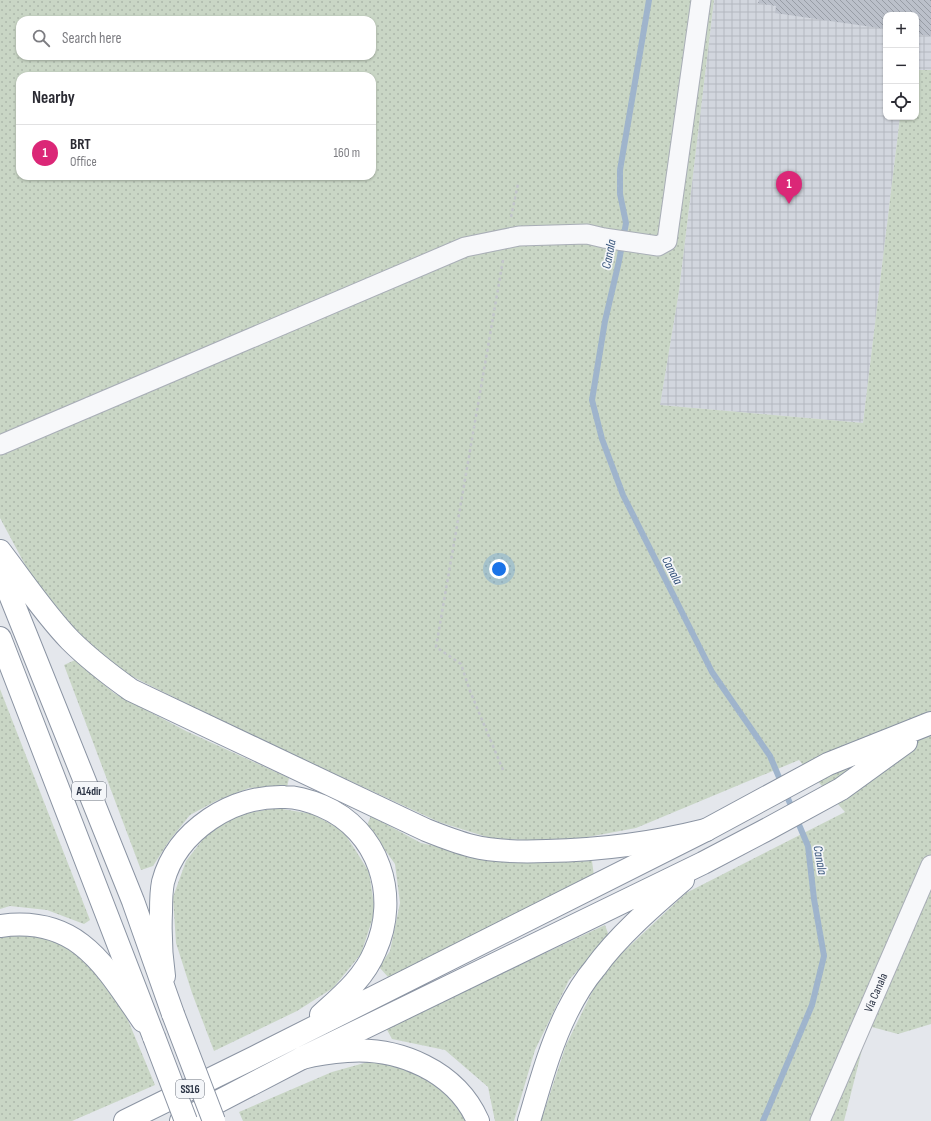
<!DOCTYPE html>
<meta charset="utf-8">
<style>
body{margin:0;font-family:"Sofia Sans Condensed",sans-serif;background:#f2f2f3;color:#2b2b33}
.controls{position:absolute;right:12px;top:12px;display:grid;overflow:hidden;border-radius:8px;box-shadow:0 1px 3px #0004}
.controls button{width:36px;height:36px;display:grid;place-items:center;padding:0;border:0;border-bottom:1px solid #e1e1e2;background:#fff;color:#2b2b33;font:20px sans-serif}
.you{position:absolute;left:499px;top:569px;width:14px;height:14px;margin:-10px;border:3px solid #fff;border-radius:50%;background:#1a73e8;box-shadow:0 0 0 6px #1a73e833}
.badge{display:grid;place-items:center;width:26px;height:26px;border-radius:50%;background:#db2777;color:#fff;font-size:13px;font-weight:700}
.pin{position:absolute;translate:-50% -33px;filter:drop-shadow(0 1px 2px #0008)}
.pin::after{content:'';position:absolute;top:21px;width:14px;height:12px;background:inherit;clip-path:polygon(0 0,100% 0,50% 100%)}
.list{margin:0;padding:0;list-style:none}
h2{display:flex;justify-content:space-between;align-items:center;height:52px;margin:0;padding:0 16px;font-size:17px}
h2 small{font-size:13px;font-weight:400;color:#7c7c81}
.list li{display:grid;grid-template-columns:26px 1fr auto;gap:12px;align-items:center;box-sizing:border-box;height:56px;padding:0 16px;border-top:1px solid #e1e1e2}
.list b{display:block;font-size:15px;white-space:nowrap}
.list p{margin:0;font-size:13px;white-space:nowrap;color:#7c7c81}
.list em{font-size:13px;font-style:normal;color:#7c7c81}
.icon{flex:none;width:22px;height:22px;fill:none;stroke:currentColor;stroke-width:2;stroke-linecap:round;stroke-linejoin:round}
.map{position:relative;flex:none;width:931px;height:1121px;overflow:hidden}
.search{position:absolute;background:#fff;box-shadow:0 1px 3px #0004;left:16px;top:16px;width:360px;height:44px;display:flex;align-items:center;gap:10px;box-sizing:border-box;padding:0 14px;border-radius:12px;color:#7c7c81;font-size:15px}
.panel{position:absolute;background:#fff;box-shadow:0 1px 3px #0004;left:16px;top:72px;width:360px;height:108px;border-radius:12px}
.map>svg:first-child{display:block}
</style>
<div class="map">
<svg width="931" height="1121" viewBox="0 0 931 1121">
<defs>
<pattern id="industrial-grid" width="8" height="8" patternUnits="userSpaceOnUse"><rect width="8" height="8" fill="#d2d6de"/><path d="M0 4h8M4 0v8" fill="none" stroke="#b4b8c0"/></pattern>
<pattern id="grass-dots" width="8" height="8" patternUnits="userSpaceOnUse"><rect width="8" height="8" fill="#c9d6c5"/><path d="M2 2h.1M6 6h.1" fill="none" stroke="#adb8ab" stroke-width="1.8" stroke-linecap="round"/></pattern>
<pattern id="building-back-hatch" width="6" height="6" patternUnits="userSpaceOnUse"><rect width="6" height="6" fill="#bbc0ca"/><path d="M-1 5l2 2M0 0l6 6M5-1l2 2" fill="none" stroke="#989da6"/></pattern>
</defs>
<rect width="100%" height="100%" fill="#e4e7ec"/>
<!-- industrial -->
<path fill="url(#industrial-grid)" d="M714,0H931V70H916V15H886V117H900L863,423L660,405L679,291Z"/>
<!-- grass -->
<path fill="url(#grass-dots)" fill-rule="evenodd" d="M0,0H714L679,291L660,405L863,423L900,117H916V70H931V1024L898,1034L868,1026L844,1121H541L566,1045L602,972L686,893L845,812L799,760L636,828L561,842L490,838L439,822L246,733L129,675L72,632L30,574L0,518ZM20,20H372V56H20ZM20,76H372V176H20Z
M75,660L114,693L186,731L289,778L287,787L249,788L216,801L190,815L169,841L153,866L141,870L64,665Z
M0,689L90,920L84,924L47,910L10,906L0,909Z
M276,808L313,814L343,831L356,851L369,872L375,911L361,954L333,988L297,1011L214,1051L192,993L176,943L173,897L186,861L211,829L242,814Z
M371,816L421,843L471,854L527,863L592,861L594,876L389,978L379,967L390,951L400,903L395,864L367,825Z
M605,925L609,936L569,980L535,1050L514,1121H495L488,1087L445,1050L392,1039L386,1028Z
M0,931L59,936L92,959L120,1001L155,1085L72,1121H0Z
M375,1060L416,1068L450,1092L466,1121H243L239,1112L332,1072Z"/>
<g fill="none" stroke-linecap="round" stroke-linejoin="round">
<!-- stream -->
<path stroke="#9fb4cc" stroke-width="6" d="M649,0L620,170V194L626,223L619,261L605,321L592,400L602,439L623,495L712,672L770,756L808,846L814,899L824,956L812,1005L763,1121"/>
</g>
<!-- building -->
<path fill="url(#building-back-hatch)" d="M759,0H931V36L916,34V15H886V29L775,13L776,6L758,3Z"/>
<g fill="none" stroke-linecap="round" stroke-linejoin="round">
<!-- minor casing -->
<g stroke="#a9aeb7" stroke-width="21">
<g id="minor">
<path d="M0,445L465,247L519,236L587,234L604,238L658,246L667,241L701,0"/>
<path id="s1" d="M820,1121L931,865"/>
</g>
</g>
<!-- trunk casing -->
<g stroke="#8b94a3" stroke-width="24">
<path id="trunk" d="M0,926C78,915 105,966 143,1021
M164,976C161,955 160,934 161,912C161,902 161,892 163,882C170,855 188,834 210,819C232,804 259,796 285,797C298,797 310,801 322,806C379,830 400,896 375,951C364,978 342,996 321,1015
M125,1121L255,1057L706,830L828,764L931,723
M181,1121L302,1058L703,863L764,831L841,789L906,742
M529,1121C540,1084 550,1046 567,1012C575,996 584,981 595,968C618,936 653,906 683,880"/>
</g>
<!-- motorway casing -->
<g stroke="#8b94a3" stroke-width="24">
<path id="motorway" d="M0,551C23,581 44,613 70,640C89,659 110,675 131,690L426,830C441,836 456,842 472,846C496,852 522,852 547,851C601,850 654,843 706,830
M0,570L133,901L173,1014
M0,638L154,1037
M302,1058C317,1054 331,1052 347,1051C399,1047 456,1071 478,1121"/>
</g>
<!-- path -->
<path stroke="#c2c5cb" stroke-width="2.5" stroke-dasharray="3 3" stroke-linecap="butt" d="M511,217L518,184
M503,770L470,691L461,664L436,647L503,260"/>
<!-- minor -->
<use href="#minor" stroke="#f7f8fa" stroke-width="19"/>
<!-- trunk -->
<use href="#trunk" stroke="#fff" stroke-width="22"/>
<!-- motorway -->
<use href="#motorway" stroke="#fff" stroke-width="22"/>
<!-- motorway-bridge casing -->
<g stroke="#8b94a3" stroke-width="24" stroke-linecap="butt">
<path id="motorway-bridge" d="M173,1014L214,1121
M154,1037L186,1121"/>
</g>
<!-- motorway-bridge -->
<use href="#motorway-bridge" stroke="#fff" stroke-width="22"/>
</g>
<g text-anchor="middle" stroke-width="3.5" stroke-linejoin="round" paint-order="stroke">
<!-- shield labels -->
<g fill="#f4f6f9" stroke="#676e7b" stroke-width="1">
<rect x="72" y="782" width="34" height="18" rx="3"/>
<rect x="176" y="1080" width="28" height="18" rx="3"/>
</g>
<g font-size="11" font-weight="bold" fill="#2b3445">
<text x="89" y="795">A14dir</text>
<text x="190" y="1093">SS16</text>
</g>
<!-- street labels -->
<g font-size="12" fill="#2b3445" stroke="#f4f6f9">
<text dy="4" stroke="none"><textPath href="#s1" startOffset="140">Via Canala</textPath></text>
</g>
<!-- water labels -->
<g font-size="13" font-style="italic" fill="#34527a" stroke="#f4f6f9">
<text transform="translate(608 254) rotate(-79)" y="5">Canala</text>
<text transform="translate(673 570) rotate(63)" y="5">Canala</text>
<text transform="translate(821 860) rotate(80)" y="5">Canala</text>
</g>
</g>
</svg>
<div class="controls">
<button>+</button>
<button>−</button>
<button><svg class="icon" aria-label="locate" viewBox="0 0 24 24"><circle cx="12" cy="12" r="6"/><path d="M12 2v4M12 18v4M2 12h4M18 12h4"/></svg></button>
</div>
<div class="you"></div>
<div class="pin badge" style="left:789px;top:204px">1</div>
<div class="search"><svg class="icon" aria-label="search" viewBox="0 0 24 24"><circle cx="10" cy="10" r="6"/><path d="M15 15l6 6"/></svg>Search here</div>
<section class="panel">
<h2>Nearby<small></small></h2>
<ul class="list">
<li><span class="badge">1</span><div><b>BRT</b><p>Office</p></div><em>160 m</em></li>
</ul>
</section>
</div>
